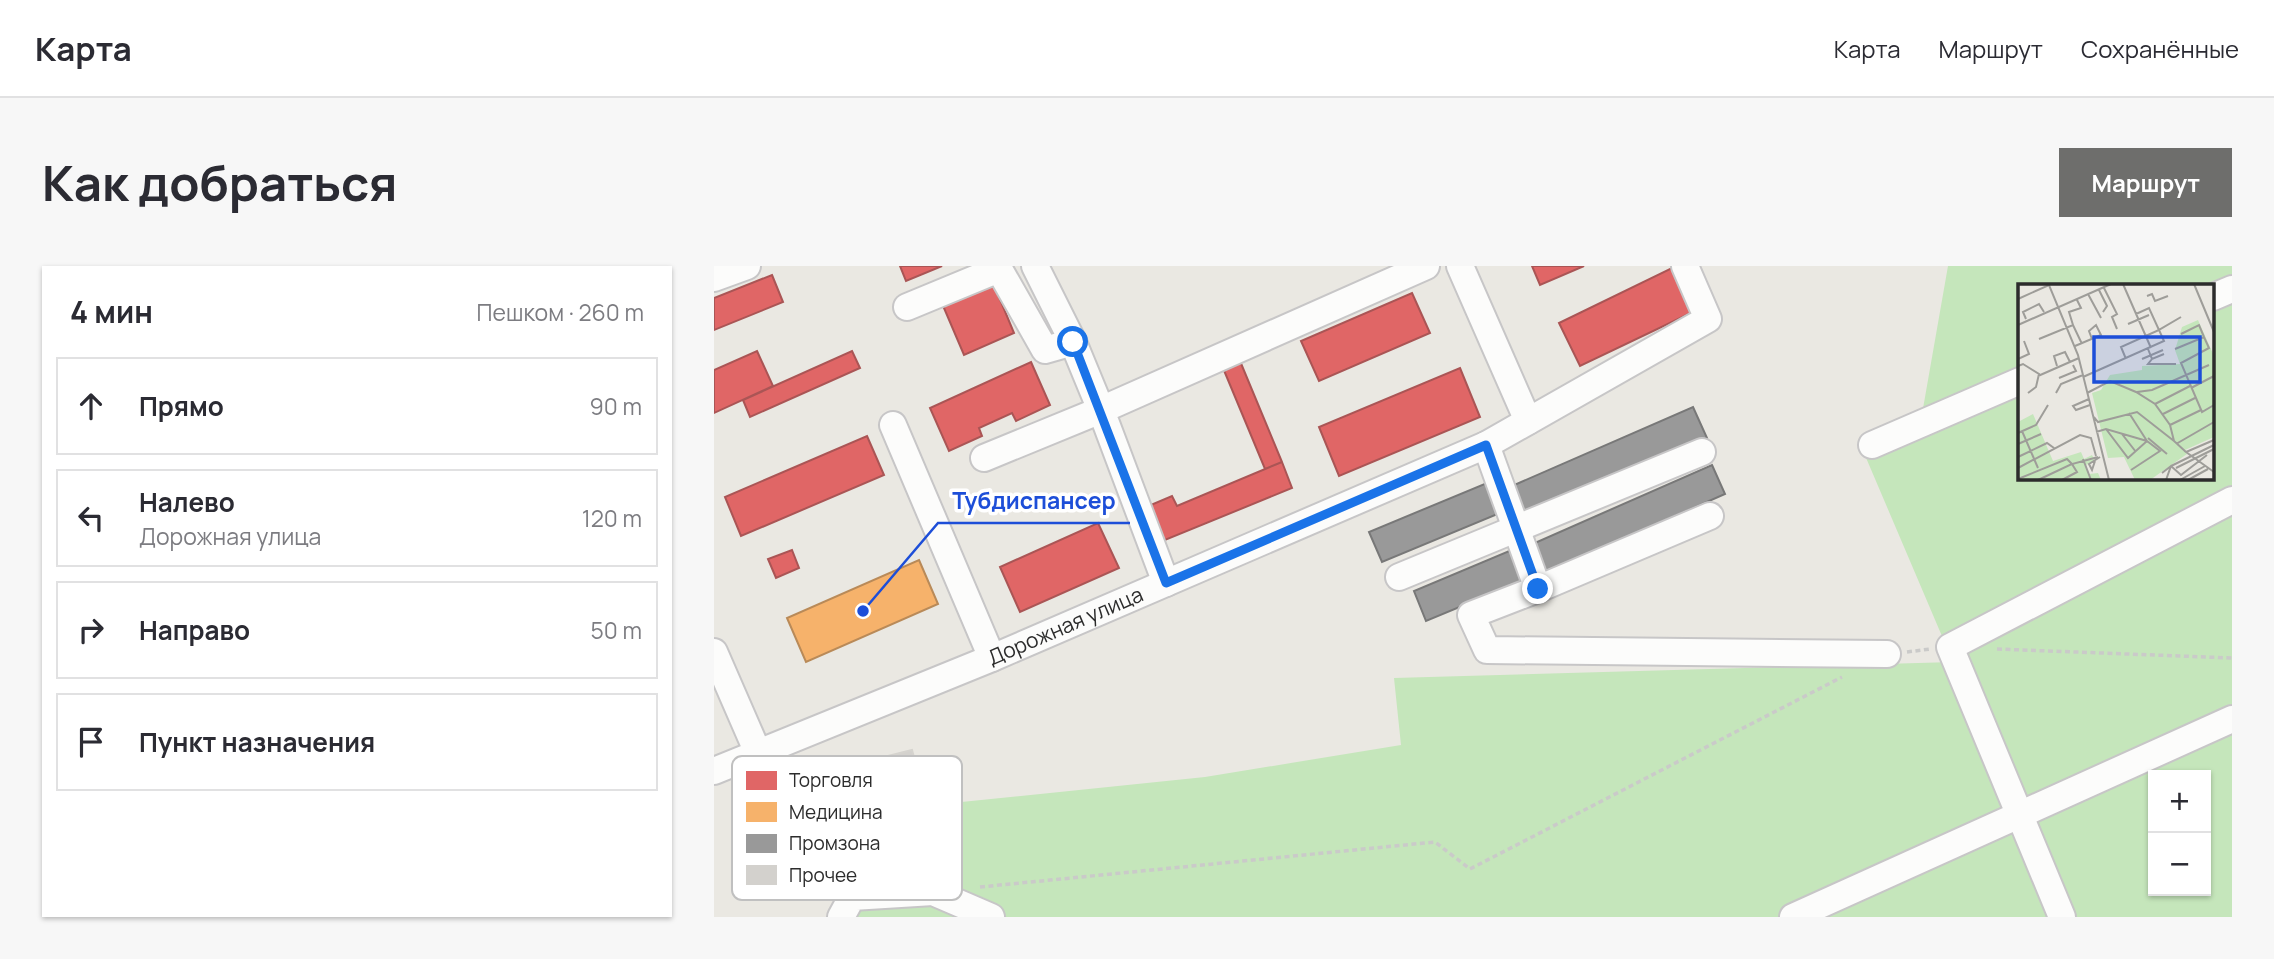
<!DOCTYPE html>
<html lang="ru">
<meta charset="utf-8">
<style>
body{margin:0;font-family:Manrope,sans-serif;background:#f7f7f7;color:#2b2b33}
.controls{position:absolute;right:21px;bottom:21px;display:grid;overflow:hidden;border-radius:0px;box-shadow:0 2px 5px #0004}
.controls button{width:63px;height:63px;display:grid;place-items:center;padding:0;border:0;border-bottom:2px solid #e1e1e2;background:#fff;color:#2b2b33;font:35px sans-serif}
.stop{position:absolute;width:21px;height:21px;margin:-16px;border:5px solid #1a73e8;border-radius:50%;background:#fff}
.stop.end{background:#1a73e8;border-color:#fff;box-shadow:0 2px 7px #0008}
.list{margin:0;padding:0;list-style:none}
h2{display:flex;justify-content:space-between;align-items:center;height:91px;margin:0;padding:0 28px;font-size:30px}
h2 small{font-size:23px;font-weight:400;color:#7c7c81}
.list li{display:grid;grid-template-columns:46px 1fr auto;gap:21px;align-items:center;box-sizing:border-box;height:98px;margin:0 14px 14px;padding:0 14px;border:2px solid #e1e1e2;border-radius:0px}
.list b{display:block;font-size:26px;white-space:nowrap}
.list p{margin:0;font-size:23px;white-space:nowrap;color:#7c7c81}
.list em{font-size:23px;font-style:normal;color:#7c7c81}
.icon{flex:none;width:38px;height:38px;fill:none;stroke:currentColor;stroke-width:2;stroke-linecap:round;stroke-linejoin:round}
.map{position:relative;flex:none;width:1518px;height:651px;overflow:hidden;border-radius:0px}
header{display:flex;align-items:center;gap:42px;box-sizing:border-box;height:98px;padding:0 35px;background:#fff;border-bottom:2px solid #e1e1e2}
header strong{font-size:33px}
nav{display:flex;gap:38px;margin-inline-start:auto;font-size:24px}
.intro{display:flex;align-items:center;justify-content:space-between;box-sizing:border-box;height:168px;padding:0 42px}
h1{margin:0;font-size:49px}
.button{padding:18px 32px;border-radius:0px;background:#6e6e6c;color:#fff;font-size:24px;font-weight:700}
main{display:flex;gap:42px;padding:0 42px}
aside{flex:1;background:#fff;border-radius:0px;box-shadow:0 2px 5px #0004}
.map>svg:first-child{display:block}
</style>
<header>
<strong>Карта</strong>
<nav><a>Карта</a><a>Маршрут</a><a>Сохранённые</a></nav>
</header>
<div class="intro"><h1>Как добраться</h1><a class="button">Маршрут</a></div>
<main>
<aside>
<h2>4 мин<small>Пешком · 260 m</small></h2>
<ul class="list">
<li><svg class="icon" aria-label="ahead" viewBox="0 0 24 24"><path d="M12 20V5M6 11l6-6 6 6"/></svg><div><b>Прямо</b></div><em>90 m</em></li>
<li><svg class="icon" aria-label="left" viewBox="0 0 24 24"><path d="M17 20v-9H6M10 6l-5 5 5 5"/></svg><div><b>Налево</b><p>Дорожная улица</p></div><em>120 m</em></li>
<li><svg class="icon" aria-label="right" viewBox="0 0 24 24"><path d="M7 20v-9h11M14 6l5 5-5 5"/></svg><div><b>Направо</b></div><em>50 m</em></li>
<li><svg class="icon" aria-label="arrive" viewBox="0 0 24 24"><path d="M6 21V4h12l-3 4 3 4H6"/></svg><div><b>Пункт назначения</b></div></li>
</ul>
</aside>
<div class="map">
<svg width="1518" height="651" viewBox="0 0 1518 651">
<rect width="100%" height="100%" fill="#eae8e2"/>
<!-- green -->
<path fill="#c5e6bb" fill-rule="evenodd" d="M1234,0H1518V651H140L151,627L212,623L218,539L491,511L687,479L680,412L1239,396L1150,187L1204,171ZM1306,19H1499V212H1306ZM1439,509H1492V625H1439Z"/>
<!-- shops -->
<path fill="#e06666" stroke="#a55" stroke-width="2" d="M186,0H228L192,15Z
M818,0H870L826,19Z
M958,2L979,46L866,100L845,57Z
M58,9L69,36L0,64V32Z
M278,14L300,67L250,89L227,35Z
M698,27L716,67L605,115L587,75Z
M43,85L59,120L0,147V104Z
M138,85L146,102L36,151L29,134Z
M526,95L568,196L551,203L509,102Z
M317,96L336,139L302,155L298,147L265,162L268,170L235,185L216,142Z
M746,102L766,151L625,210L605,161Z
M153,170L170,209L27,270L11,231Z
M568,196L578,222L446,276L432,241L458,230L463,240Z
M384,257L405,302L306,346L286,301Z
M78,284L85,302L62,312L54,293Z"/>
<!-- health -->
<path fill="#f6b26b" stroke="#b98a58" stroke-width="2" d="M205,294L224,338L92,396L73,352Z"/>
<!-- industry -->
<path fill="#999" stroke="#787878" stroke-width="2" d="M979,141L993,172L812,251L798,220Z
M998,199L1011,228L827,309L814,280Z
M773,217L786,247L668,296L655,266Z
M800,283L813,313L712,355L700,325Z"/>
<!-- building -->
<path fill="#d3d1cd" stroke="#d5d3ce" stroke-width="2" d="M198,484L212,537L148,554L134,500Z"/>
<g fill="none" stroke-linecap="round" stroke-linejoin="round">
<!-- minor casing -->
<g stroke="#c7c6c7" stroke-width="30">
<g id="minor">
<path d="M746,0L814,155"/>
<path d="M0,12L33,0"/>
<path d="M1499,31L1518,23"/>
<path d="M193,41L285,3L331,84L359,76"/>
<path d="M179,159L278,392"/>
<path d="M772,179L824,323L996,250"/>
<path d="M1158,179L1306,115"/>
<path d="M270,192L387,144L359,76L321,0"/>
<path d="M685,311L988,186"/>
<path d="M452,317L387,144L712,0"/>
<path d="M824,323L757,349L773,384L1173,388"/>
<path d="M0,386L44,487"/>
<path id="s1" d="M0,505L278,392L772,179L994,53L971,0"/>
<path d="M127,651L138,631L219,626L277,651"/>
<path d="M1079,651L1518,453"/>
<path d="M1348,651L1236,381L1518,234"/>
</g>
</g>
<!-- path -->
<path stroke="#cacac9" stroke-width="3.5" stroke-dasharray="5 3.5" stroke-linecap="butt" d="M1283,383L1518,392
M1193,386L1216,383
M266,621L721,576L756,603L1128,411"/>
<!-- minor -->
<use href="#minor" stroke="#fcfcfb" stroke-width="26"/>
</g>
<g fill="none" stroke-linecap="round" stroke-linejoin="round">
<!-- route -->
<path stroke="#1a73e8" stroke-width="9" d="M359,76L452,317L772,179L824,323"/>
</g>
<g text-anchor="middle" stroke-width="7" stroke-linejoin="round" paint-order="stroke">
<!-- street labels -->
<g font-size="21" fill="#2c2c2c" stroke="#fff">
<text dy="7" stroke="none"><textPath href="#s1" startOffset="380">Дорожная улица</textPath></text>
</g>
</g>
<!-- overview -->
<g transform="translate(1304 18)">
<rect width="196" height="196" fill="#eae8e2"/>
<path d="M180,36L196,72V153L167,166L169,170L132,196H117L106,173L90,174L74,109L83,106L92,91L124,86V82L162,80L157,66L164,43ZM15,130L35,177L63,168L66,175L74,171L77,177L68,181L71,190L80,189L83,196H0V138Z" fill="#c5e6bb"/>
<path fill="none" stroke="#9e9d99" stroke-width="2" d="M105,0L133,64M176,0L196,48M86,4L99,30L94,33L99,45M81,6L89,22L85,28M70,10L83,34M129,12L134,10L137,17L150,12M0,15L31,1L60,71L91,196M8,35L5,28L21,20L26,28M110,40L131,31M0,41L93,0M55,41L51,28L63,24L59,16M163,50L181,41L186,53M21,55L55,41L64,60M57,62L83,51L78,41L71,47L74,55M130,65L134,75L146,70M157,65L186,53L191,64L163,79L184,128L196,121M0,75L11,70L6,57M108,75L103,63L141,46L131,24L118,30M124,75L145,66M134,75L130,80H158M0,82L5,80L21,90L18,103L10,109M39,82L36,72L47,68L52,78M20,92L61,74M65,93L146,57L141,46L163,33M41,94L58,87L55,81M173,104L196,92M119,108L134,106L191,81M38,109L43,100L65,91M69,109L92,97L118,108L137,120L152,141L156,157L168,168M71,115L55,122L58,126L72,121M137,120L172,102M145,130L177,114M76,133L80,138L119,128L156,157M152,141L183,126M88,145L110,174L129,157L142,167L113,186M4,147L20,184M78,148L88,145L129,157L111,129M0,149L18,141L30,121M104,150L118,168M130,154L149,170M196,156L168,168L196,188M0,160L23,150M158,160L196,138M0,173L29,159L36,164M65,175L73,196M77,177L74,186L71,180L82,173M0,184L62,151L73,154L78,172M158,184L196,165M144,189L153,182L163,191L189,171M0,195L49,175L54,180L20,196M44,196L59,188L54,180L80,173M148,196L153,182L196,161M162,196L187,182M170,196L190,185"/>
<path fill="#1d4ed8" fill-opacity="0.15" stroke="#1d4ed8" stroke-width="3.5" d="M76,53H182V98H76Z"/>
<rect width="196" height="196" fill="none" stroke="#2c2c2c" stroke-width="3.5"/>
</g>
<!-- legend -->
<rect x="18" y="490" width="230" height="144" rx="10" fill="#fff" stroke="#c0c0c0" stroke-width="2"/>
<rect x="32" y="505" width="31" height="19" fill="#e06666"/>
<rect x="32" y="536" width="31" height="20" fill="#f6b26b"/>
<rect x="32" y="568" width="31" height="19" fill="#999"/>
<rect x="32" y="599" width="31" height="20" fill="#d3d1cd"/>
<g font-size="19" fill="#2c2c2c">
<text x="75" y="521">Торговля</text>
<text x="75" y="553">Медицина</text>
<text x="75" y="584">Промзона</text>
<text x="75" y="616">Прочее</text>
</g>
<!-- callouts -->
<path fill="none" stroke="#1d4ed8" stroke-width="2.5" d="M149 345L224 257H416"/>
<circle fill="#1d4ed8" stroke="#fff" stroke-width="2.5" cx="149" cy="345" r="7"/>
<g font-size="23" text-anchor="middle" font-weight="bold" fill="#1d4ed8" stroke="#fff" stroke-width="7" stroke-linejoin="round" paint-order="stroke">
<text x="320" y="243">Тубдиспансер</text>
</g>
</svg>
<div class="controls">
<button>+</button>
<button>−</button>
</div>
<div class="stop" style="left:359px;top:76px"></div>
<div class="stop end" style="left:824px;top:323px"></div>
</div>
</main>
